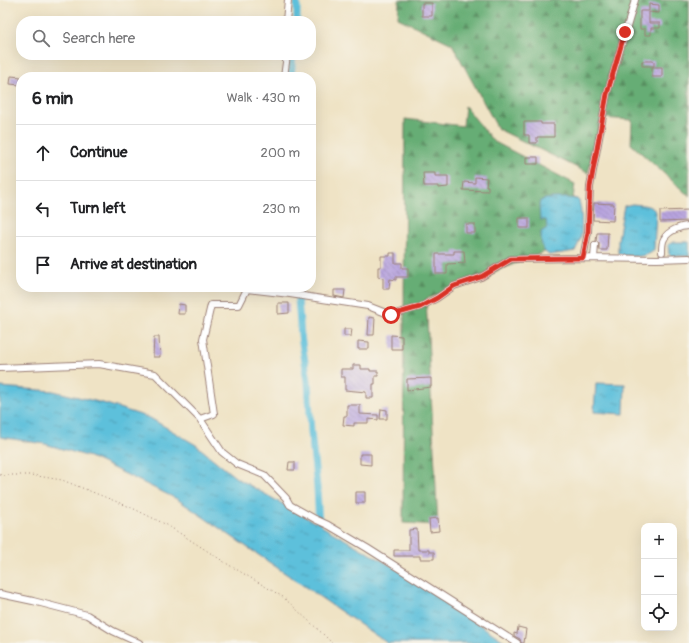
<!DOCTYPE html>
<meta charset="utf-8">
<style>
body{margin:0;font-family:Pangolin,sans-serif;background:#f2f2f2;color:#202124}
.controls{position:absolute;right:12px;bottom:12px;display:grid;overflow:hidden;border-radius:8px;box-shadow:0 4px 16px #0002}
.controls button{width:36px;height:36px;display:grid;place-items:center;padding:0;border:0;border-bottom:1px solid #e0e0e0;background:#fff;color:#202124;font:20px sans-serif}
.stop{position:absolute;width:12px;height:12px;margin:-9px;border:3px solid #d93025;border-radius:50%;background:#fff}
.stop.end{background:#d93025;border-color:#fff;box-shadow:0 1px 4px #0008}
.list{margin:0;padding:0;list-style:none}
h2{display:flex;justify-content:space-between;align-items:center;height:52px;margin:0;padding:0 16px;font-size:17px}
h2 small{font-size:13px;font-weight:400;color:#757577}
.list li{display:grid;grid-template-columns:26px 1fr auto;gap:12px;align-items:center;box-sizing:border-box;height:56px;padding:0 16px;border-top:1px solid #e0e0e0}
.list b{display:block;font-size:15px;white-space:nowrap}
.list em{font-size:13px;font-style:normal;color:#757577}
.icon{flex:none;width:22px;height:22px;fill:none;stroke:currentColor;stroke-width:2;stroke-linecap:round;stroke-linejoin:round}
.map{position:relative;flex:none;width:689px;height:643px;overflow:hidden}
.search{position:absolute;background:#fff;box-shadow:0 4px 16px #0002;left:16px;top:16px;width:300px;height:44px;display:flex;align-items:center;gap:10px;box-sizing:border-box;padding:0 14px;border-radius:16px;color:#757577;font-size:15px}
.panel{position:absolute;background:#fff;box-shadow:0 4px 16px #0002;left:16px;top:72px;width:300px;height:220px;border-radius:16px}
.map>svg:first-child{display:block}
</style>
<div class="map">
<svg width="689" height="643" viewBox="0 0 689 643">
<defs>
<pattern id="forest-firs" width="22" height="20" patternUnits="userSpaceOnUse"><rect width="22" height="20" fill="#66ad74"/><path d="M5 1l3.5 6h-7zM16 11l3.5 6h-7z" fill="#568c5f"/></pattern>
<pattern id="water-ripples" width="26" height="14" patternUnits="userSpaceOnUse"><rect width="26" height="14" fill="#5dc0db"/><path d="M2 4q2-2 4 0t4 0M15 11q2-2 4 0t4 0" fill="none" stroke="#4f9bb2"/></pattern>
<pattern id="building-back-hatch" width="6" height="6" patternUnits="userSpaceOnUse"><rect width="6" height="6" fill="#b8a4df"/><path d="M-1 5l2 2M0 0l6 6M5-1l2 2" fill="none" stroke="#9885b5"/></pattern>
</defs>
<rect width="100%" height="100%" fill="#f7f3e8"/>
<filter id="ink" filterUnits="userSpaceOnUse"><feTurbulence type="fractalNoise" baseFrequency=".025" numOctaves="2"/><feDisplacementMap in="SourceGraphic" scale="8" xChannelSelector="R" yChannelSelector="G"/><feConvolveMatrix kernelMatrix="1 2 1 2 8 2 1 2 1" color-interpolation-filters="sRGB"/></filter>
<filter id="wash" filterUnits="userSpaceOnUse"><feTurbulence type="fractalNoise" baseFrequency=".012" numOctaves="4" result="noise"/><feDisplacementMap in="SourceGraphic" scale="16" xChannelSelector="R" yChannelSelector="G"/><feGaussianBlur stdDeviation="0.9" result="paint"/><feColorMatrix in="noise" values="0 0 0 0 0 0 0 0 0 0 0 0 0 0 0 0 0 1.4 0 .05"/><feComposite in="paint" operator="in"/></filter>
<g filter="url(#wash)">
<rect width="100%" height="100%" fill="#efe3c5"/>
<!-- forest -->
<path fill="url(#forest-firs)" stroke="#586650" d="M399,0H689V196L631,144L632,120L602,118L588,173L498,129L452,44L398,18Z
M465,106L493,141L575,184L567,243L426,299L438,525L403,523L405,119L463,126Z"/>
<!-- water -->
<path fill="url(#water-ripples)" stroke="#547083" d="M568,198L578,199C582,206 582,227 581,236C580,242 577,246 575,251L549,255C541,251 541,241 541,232L547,228L546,220H540L539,206L540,201C547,197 559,198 568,198Z
M632,204C640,205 651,204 656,212L654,249C651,258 625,258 618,253V240L623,211L624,206Z
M673,242H689V256H671L669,254L668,245Z
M596,383L625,384L624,414L594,412Z
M0,387L53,391L103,403L150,418L196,445L235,477L397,569L507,643H387L177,499L90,457L45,444L0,437Z"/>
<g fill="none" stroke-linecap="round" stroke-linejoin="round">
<!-- canal -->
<path stroke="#5dc0db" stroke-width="7" d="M297,21V0
M291,77L293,55
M297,287L301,336L308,381L311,432L317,487L319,527"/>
</g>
<g id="blocks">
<!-- building -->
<path fill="url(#building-back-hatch)" d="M422,3H432V16H422Z
M649,4L659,5V13L649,12V23H660V28H651V35H645V29H640V11H649Z
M642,61H654V66H642Z
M652,67H662V77H652Z
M11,76L21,77L20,85L10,84Z
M524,122H541V124H554V137H537V143H529V135H524Z
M526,157H538V164H526Z
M423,173H435V176H448V187L438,188V186H424Z
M475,177L487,178L486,186H488V191L463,190L464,182L475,183Z
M594,203L614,204L613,221L593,220Z
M689,210V221L660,222V211Z
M519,218H529V228H519Z
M466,224H475V233H466Z
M597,233H608L607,250H599V243L596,241Z
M454,251H464L465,263L447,264V274H436V254H454Z
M390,253H395V263H402V268H408V277H396V280L390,279L389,289H383V278L378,277V267H381V256H390Z
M334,290H345L344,298L334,296Z
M278,303H289V313L278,314Z
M179,304L185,305V314H178Z
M369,317L375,318L374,335H368Z
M344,329H352L351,336H344Z
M391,335L402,336V349H391Z
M154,337H159L160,357H153Z
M358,341L369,342V349H358Z
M353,365H361V369H370V371H378V376H375V384H373V398H366V392L345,390V377H341V369H353Z
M431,378V387L407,390V379Z
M347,405H360V414L378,415V420L368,419V423H354V426L343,425L344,416H347Z
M381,409L387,410V419H380Z
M360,454H371V465L360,464Z
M289,462H295V470H288Z
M356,492H365V503H356Z
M438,518L439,531L430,532L429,519Z
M417,529L418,550H429V552H434V559H420V556H394V550H409V530Z
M518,627L526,629L524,643H521L520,639L514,636V633L517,634Z"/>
</g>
</g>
<g filter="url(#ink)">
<use href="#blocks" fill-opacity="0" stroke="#9c8178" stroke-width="1"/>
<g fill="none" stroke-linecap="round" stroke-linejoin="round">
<!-- minor casing -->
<g stroke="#9c8178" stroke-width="8">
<path id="minor" d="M286,21L288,0
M284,77L287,55
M662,252C662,248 662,242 664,239C668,231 680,226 689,226
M583,258L588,232L590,187L607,94L635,0
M594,258L595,245
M290,294L368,306L391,315L420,307L437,298L454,286L481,277L511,259L583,258L657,259L689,258
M0,368L99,364L155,374L200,419L222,452L237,464L264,475L286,498L290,505L315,519L328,525L367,548L517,643
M200,419L214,414L203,339L211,305H239L247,289L290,294V287
M0,594L33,601L87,615L113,631L139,643"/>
</g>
<!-- path -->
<path stroke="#9c8178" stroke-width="1" stroke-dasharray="1 3" stroke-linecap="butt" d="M0,475H31L62,480L130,507L167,525L229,565L283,597L324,635L332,643"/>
<!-- minor -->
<use href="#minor" stroke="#fff" stroke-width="6"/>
</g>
</g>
<g fill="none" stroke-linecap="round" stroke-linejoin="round" filter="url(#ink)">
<!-- route -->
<path stroke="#d93025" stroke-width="5" d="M391,315L420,307L437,298L454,286L481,277L511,259L583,258L588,232L590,187L607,94L625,32"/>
</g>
</svg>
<div class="controls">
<button>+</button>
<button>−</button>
<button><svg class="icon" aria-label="locate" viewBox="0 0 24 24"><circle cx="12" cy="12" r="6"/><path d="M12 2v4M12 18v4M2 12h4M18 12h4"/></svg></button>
</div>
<div class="stop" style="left:391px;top:315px"></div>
<div class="stop end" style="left:625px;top:32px"></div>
<div class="search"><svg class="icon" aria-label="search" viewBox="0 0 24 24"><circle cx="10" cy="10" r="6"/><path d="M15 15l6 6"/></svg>Search here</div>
<section class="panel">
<h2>6 min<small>Walk · 430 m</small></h2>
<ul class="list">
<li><svg class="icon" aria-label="ahead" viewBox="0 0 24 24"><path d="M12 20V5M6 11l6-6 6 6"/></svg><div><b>Continue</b></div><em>200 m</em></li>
<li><svg class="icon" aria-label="left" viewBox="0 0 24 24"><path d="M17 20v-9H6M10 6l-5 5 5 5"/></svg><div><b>Turn left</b></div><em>230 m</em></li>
<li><svg class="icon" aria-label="arrive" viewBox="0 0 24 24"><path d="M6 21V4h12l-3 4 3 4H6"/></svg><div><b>Arrive at destination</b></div></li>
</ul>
</section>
</div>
